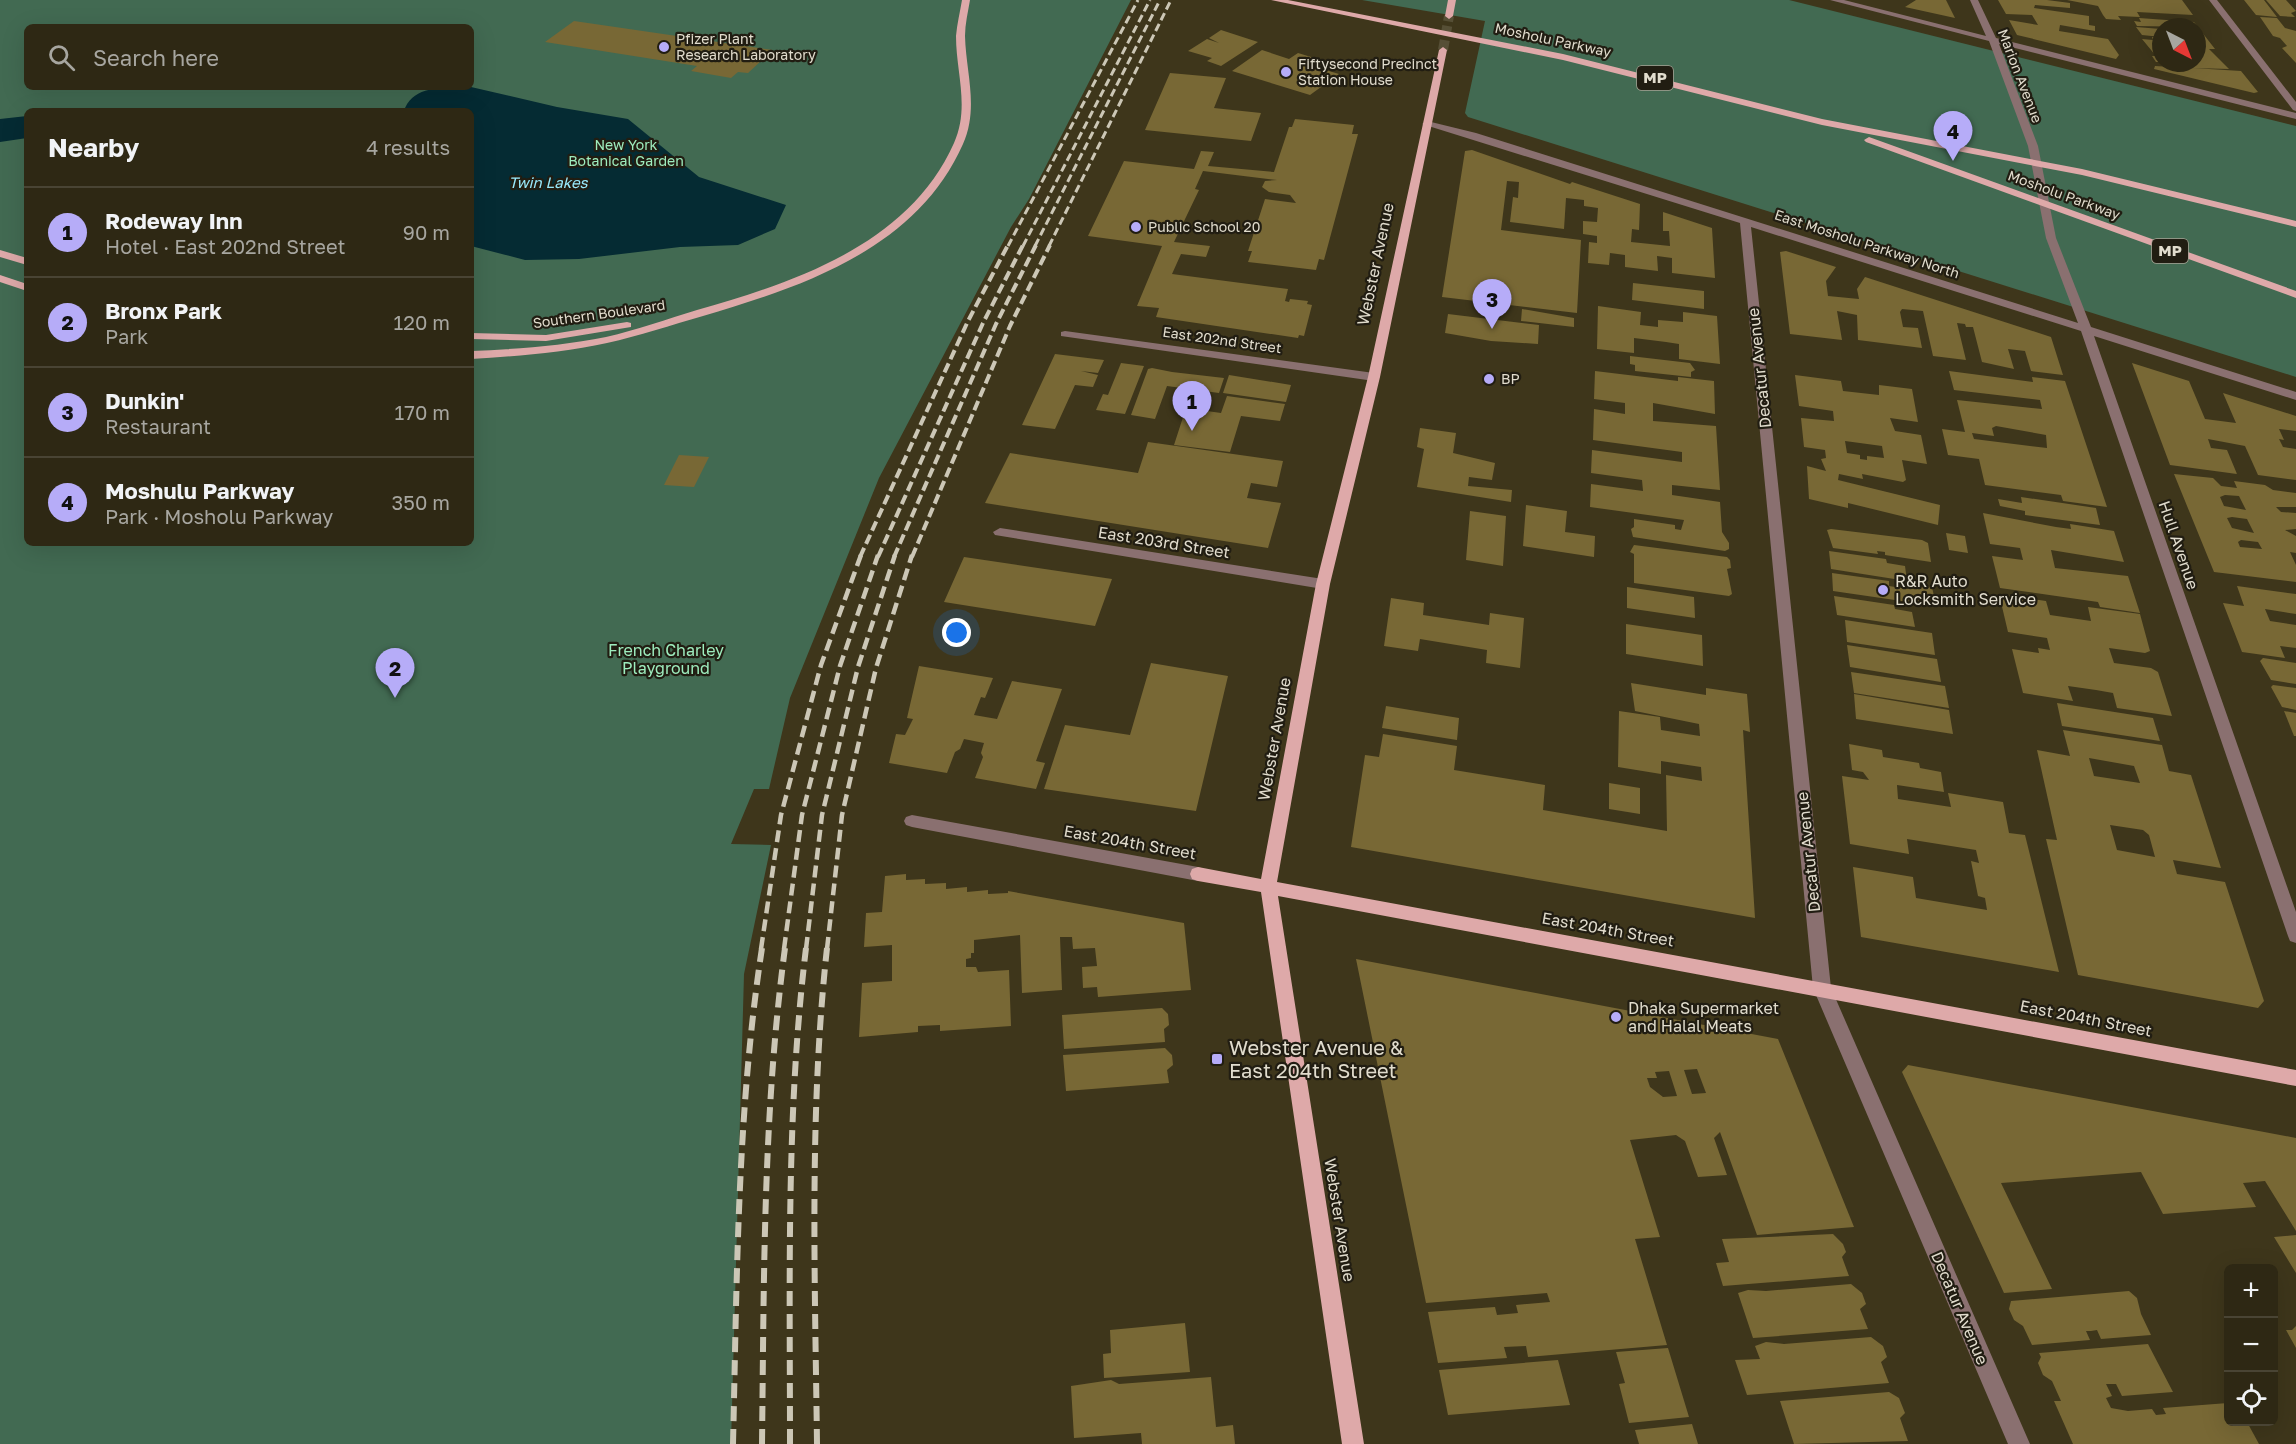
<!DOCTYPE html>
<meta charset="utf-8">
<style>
body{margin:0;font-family:"Golos Text",sans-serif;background:#3a3422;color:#f1f3f6}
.controls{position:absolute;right:18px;bottom:18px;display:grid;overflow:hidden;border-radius:9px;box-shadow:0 6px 24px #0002}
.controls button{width:54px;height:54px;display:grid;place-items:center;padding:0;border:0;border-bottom:2px solid #494434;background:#2e2814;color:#f1f3f6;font:30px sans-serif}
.compass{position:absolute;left:2152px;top:18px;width:54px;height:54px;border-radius:50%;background:#2e2814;box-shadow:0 6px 24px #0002;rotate:138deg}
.you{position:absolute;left:957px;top:633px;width:21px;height:21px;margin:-15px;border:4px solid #fff;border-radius:50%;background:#1a73e8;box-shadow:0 0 0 9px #1a73e833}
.badge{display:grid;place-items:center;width:39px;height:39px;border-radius:50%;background:#b6acf8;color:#111;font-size:20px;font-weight:700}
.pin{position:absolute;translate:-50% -50px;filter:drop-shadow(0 2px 3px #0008)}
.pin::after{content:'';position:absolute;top:32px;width:21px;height:18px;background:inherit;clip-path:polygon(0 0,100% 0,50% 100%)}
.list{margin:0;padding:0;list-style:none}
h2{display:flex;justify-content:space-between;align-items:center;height:78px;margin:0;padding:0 24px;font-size:26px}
h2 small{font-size:20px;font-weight:400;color:#a7a6a0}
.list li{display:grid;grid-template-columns:39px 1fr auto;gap:18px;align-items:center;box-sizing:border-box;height:90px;padding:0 24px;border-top:2px solid #494434}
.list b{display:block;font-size:22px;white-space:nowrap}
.list p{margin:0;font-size:20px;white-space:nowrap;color:#a7a6a0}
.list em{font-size:20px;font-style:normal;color:#a7a6a0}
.icon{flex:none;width:33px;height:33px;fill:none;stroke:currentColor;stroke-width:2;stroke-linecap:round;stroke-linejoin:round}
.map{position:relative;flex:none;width:2296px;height:1444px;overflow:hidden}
.search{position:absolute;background:#2e2814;box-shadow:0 6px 24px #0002;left:24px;top:24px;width:450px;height:66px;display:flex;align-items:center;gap:15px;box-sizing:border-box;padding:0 21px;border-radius:9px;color:#a7a6a0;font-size:22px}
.panel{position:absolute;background:#2e2814;box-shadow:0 6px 24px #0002;left:24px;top:108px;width:450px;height:438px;border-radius:9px}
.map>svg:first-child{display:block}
</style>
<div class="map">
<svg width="2296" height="1444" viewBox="0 0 2296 1444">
<rect width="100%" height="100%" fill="#3e361b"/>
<!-- green -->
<path fill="#426a52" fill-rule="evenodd" d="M0,0H1131L1029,199L1011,227L879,478L790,698L769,789H754L731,844L771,845L744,974L731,1444H0ZM27,27H471V87H27ZM27,111H471V543H27Z
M1362,0H1789L2296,126V377L1468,117L1465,113L1485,21Z"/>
<!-- water -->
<path fill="#052b33" d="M471,87L557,107L628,119L699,177L786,205L775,229L738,245L680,247L579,259L525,260L471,246V111H404C412,84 449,87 471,87Z
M27,116V138L0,142V119Z"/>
<!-- building -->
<path fill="#786835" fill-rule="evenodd" d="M1916,0H1946L1955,18L1905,7Z
M1998,0H2047L2070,3V8L2035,5L2034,8L2089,16V25L2095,26V31L2060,25L2059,31L2108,39L2119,55L2116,59L2017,35L2009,20L2038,25L2032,15L2006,14Z
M2067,0H2182L2193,15L2137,12L2140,17L2118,16L2121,20L2106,19L2103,15H2113H2103L2098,6Z
M2244,0H2264L2277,17L2256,15Z
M2266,0H2286L2296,11L2291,13L2295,17L2280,16Z
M2260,17L2277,18L2285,28L2296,31V63L2282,48L2287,46L2280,38L2273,36Z
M2139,18L2194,22L2215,49H2209L2229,69L2193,68L2241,71L2258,92L2254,93L2154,69L2155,66L2172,67L2169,63H2197V27L2137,26L2134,21L2141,22Z
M574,21L725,43L773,50L748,73L738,72L731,78L691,71L697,66L545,42Z
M2136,27L2161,29V37L2142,35Z
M1221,30L1258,42L1221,66L1207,61L1212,58L1188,51L1207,39L1219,43L1209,38Z
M2152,37L2161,38V62H2156L2152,56H2156L2142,39L2153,40Z
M1262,50L1289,59L1298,53L1321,60L1312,66L1339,74L1310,95L1232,71Z
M1170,73L1226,78L1214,108L1261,113L1251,141L1145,130Z
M1295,119L1354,125L1352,134H1358L1324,260L1319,259L1316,270L1248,262L1252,251H1248L1265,199L1296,203L1290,195L1269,192L1262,187L1265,181L1277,180L1203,171L1195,189L1199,190L1174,242L1210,246L1206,257L1181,254L1172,274L1288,289L1285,301L1289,302L1290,299L1308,301L1307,304L1312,305L1304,336L1299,335L1298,338L1156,317L1159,308L1137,306L1162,246L1088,236L1124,161L1194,169L1201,151L1214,152L1208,166L1274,172L1289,127H1292Z
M1472,150L1570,184L1572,182L1640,204L1639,230L1632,229L1631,242L1670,246L1669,231H1663V212L1712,228L1715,278L1672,273V258L1657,256L1658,271L1625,267V255L1610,253L1609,265L1588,263L1589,242L1597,243V236L1583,234V221L1597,222L1598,208L1584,206V200L1566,198L1564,229L1510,222L1513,197L1518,198L1519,182L1507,181L1501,230L1581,240L1577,313L1442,297L1465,151Z
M1786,251L1836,267L1826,281L1828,296L1859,299L1857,289L1865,277L2051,337L2063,375L2031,371L2025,351L2008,349L2014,369L1982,362L1973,327H1966L1965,324L1957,323L1966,360L1933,356L1923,311L1902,309L1900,312L1903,327L1918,328L1922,348L1858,340L1857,315L1837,311L1842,340L1790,334L1780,252Z
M1633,283L1704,291V309L1632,300Z
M1598,306L1641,312L1640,325L1658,327V320L1683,322V312L1717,316L1720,364L1679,359V344L1666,342L1634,338V353L1597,349Z
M1522,309L1574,318V327L1521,321Z
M1448,314L1539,325L1538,344L1491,341L1445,333Z
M1055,354L1104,360L1098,373L1081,371L1098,375L1093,387L1075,385L1055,429L1022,425Z
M1630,356L1690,363L1695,370L1691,372V377L1635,371V365L1630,364Z
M1121,363L1144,366L1125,414L1096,410L1103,394L1108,395Z
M2132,363L2189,381L2205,419L2236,423L2223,393L2296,416V431L2279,429L2284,440L2279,439L2283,447L2296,449V480L2258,475L2245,446L2208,439L2211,448L2227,450L2237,474L2170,465Z
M1152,368L1172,372L1224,378L1219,393L1167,386L1155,419L1131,415L1148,369Z
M1595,371L1678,381V377L1714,381L1715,414L1653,403V421L1716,426L1720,490L1672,485V495L1720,502L1722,532L1729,543V549L1725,551L1633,537L1631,529L1634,527V519L1675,525V529L1681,530L1684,520L1590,507L1591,484L1643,491L1642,480L1591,473L1592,450L1682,462V452L1593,440L1594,409L1625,414V403L1594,399Z
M1949,371L2033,382L2032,377L2065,381L2107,507L2063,501L2061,495L1985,485L1979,459L1948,455L1942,429L1965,432L1957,400L2042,409L2040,400L1954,390ZM1996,426L2046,435L2047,448L1974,439L1972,433L1994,436L1992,428Z
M1229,375L1291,385L1286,402L1223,393Z
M1795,375L1841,381L1843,391L1879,395V385L1912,389L1918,422L1890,418L1895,431L1921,435L1927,464L1902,460L1906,480L1903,482L1862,474L1863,479L1839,474L1838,480L1940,505L1938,525L1848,503V508L1809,499L1807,466L1826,471L1821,459L1826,458L1825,450L1804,447L1801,418L1834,421L1833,411L1799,406ZM1845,441L1882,446L1884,458L1867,456V460L1860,459V455L1847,453Z
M1227,396L1285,404L1280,421L1241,416L1230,452L1174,445L1186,408L1221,413Z
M1420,428L1456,433L1453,453L1495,463L1492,480L1469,477L1468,486L1512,490L1511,502L1417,487L1424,449L1417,447Z
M1148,442L1283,461L1277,487L1251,483L1247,498L1281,503L1268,548L985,503L1010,453L1138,473Z
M679,455L709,457L694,487L664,485Z
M2174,474L2213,478L2221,486L2237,488L2234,481L2265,485L2273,490L2296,493V507H2276L2281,512L2296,513V529L2285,530L2296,536V553L2290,552L2296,565V582L2214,572ZM2225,495L2239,496L2246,510L2224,506L2220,497ZM2232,517L2247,519L2254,533L2232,528L2227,518ZM2241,540L2258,542L2262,549L2240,547L2238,542Z
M2021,497L2096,508L2100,525L2025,515V511L2000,506L1998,499L2022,503Z
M1526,505L1567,511L1565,532L1595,536L1594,557L1523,546Z
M1470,511L1506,516L1503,566L1466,560Z
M1983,513L2056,527L2071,529L2070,524L2114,531L2124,562L2051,550L2055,568L2128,576L2140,613L2100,607L2098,602L2000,588L1992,556L2023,560L2020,548L1990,544Z
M1831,529L1922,540L1928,543L1931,562L1885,555V552L1877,551L1878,554L1833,548L1827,530Z
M1946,533L1965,536L1968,553L1949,550Z
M1634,545L1727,557L1730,560L1731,568L1727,569L1732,594L1729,596L1634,583V554L1630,552Z
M1829,551L1886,559L1887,563L1905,566L1907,581L1831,569Z
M964,557L1112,579L1095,626L944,602Z
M1832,573L1889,581V586L1908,589L1907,583L1932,587L1936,606L1833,591Z
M2237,586L2296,594V614L2265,609L2270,621L2296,625V648L2280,646L2285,658L2242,652L2223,603L2244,606Z
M1627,587L1694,597L1695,618L1627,608Z
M1999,594L2046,601L2050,615L2091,621L2088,607L2140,614L2150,651L2145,653L2109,648L2114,663L2151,668L2158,672L2172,716L2117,708L2113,693L2096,690L2068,686L2073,701L2023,693L2012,649L2039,653L2038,648L2050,650L2047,638L2008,632Z
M1834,596L1894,605L1895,609L1912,612L1915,627L1837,615Z
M1391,598L1424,603L1423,615L1489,625L1490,613L1524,618L1520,668L1486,663L1487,650L1420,639L1418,651L1384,646Z
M1845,620L1932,633L1935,655L1847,642Z
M1626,624L1702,635L1703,666L1626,654Z
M1847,645L1937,659L1941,682L1850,667Z
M2263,658L2296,663V684L2271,680L2260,661Z
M1151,663L1228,676L1196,811L1044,789L1065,725L1130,735Z
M919,666L993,678L985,698L981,697L974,715L997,719L1012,681L1062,689L1036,761L1045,763L1036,789L975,778L983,757L981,753L984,743L964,739L960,749L955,752L947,773L889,763L896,734L905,735L913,719L907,718Z
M1851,672L1945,686L1949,708L1854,693Z
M1631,683L1706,695V688L1747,694L1750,732L1743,730L1755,918L1351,847L1365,755L1379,757L1383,734L1457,746L1454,770L1545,785L1543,810L1667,831L1666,775L1702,781L1701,767L1661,761V774L1618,767L1619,711L1660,717L1661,730L1700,736L1699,724L1635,711Z
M2273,685L2296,688V710L2282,707L2271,687Z
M1854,694L1949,710L1953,734L1856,719Z
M2057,703L2153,718L2160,741L2062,726Z
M1386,706L1459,718L1457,740L1382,728Z
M2284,711L2296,713V736H2294Z
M2063,730L2162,745L2169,771L2191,775L2221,868L2173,860L2177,874L2225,882L2264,1001L2258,1008L2078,975L2046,839L2057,840L2037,750L2070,756ZM2089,758L2134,766L2140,783L2094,776ZM2110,825L2143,830L2149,835L2155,857L2117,850Z
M1849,744L1882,750L1883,757L1919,763L1920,768L1941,772L1944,792L1897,785L1898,799L1951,807L1948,793L2003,802L2009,833L2025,835L2059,972L1861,937L1853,867L1913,877L1916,898L1987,910L1985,898L1978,896L1971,861L1979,863L1976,850L1907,839L1909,854L1850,844L1842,776L1869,780L1863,772L1852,770Z
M1609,783L1640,788V814L1609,809Z
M906,874V880L925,879V884L946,883V889L967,887V892L988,890V894L1008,893V891L1184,923L1191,990L1098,997L1097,987L1083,988L1082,967L1097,966L1095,948L1073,949L1072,937H1060L1062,990L1022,993L1020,935L974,940V953H971V958L966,959V967H976L978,972L1009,970L1011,1026L940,1031V1025L918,1026V1032L859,1037L862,983L892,981V945L864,947L866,913L882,912L885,876Z
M1356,959L1778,1039L1854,1227L1757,1235L1720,1132L1714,1138L1727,1175L1698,1177L1685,1141L1676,1135L1630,1140L1660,1237L1635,1239L1667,1345L1528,1357L1526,1346L1504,1347L1507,1358L1438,1363L1428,1312L1495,1307L1497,1315L1518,1313L1516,1305L1550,1302L1547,1293L1426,1303ZM1697,1069L1706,1093L1692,1094L1684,1070ZM1669,1071L1677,1096L1663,1097L1650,1087L1647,1078H1657L1655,1072Z
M1162,1008L1168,1014L1169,1025L1164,1029L1165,1042L1064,1049L1062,1015Z
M1165,1048L1172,1055L1173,1065L1167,1070L1169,1083L1066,1091L1063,1055Z
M1908,1065L2296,1138V1231L2265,1181L2243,1183L2256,1207L2163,1214L2141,1172L2001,1183L2052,1289L2004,1293L1902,1072Z
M1833,1234L1843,1244L1846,1252L1842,1257L1849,1276L1723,1286L1716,1263L1729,1262L1722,1239Z
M2296,1235V1273L2274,1237Z
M1851,1284L1862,1293L1866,1304L1860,1309L1868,1329L1753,1338L1738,1293L1748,1290L1766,1291Z
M2129,1291L2137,1298L2141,1314L2151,1335L2101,1339L2097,1330L2091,1331H2086L2090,1340L2032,1345L2023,1326L2014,1320L2009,1309L2011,1301Z
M1185,1323L1190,1372L1104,1378L1103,1354L1111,1353L1110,1330Z
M2296,1326V1348L2286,1330H2292Z
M1871,1337L1883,1346L1887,1357L1881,1362L1889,1383L1747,1395L1735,1360L1760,1359L1755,1346L1766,1342L1784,1344Z
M2148,1344L2173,1392L2122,1396L2116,1384H2106L2112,1396L2106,1398L2111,1408L2128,1411L2152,1409L2156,1415L2166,1414L2163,1408L2228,1403V1422H2247L2259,1444H2073L2054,1401H2061L2052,1381L2043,1375L2038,1363L2041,1357L2039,1353Z
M1668,1348L1689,1417L1629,1423L1619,1384L1625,1383L1616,1352Z
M1558,1360L1570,1405L1448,1415L1439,1370Z
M1211,1377L1216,1427L1233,1425L1235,1444H1142L1141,1433L1074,1438L1071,1386L1111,1380L1119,1384Z
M1889,1392L1899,1398L1905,1413L1900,1418L1908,1441L1794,1444L1780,1401Z
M1692,1424L1698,1444H1639L1635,1430Z"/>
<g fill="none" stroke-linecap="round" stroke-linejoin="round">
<!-- major-tunnel -->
<path stroke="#564f36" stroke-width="10" stroke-dasharray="10 4.5" stroke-linecap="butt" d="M1443,50L1449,16"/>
<!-- minor -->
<path fill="#8a7070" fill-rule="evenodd" d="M1830,0H1844L1986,36L1970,0H1978L1996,38L2296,113V119L1999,44L2038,146L2056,238L2091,327L2296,392V400L2094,336L2296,912V943L2290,941L2288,936L2081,331L1751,227L1831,988L2030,1444H2008L1813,988L1740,223L1422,124L1427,121L1476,133L2078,323L2046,238L2028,146L1989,41Z
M2209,0H2217L2296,102V111L2293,110Z
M1065,331L1374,373L1380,377L1374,381L1061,336V332Z
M1000,528L1323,579L1330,584L1323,589L995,535L993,532Z
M912,815L1198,867L1204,869L1206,874L1204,879L1198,881L912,827L906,825L904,821L906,817Z"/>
<!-- major -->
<path fill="#dea9a9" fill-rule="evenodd" d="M962,0H970C968,12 965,24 965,36C966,73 979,108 963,144C917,248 805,286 703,316C671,325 639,336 607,343C562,353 516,356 471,359V351C516,349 562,346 606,337C637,330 667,319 697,310C796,282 909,244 954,143C970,107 956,73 956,36C957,24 960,12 962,0Z
M1271,0H1288L1563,54L1822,119L2082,169L2296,221V227L2082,175L1822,125L1563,60Z
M1448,0H1456L1453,16L1449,19L1445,16Z
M1443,47L1447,50L1380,377L1330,584L1277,882L2296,1070V1086L1278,896L1364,1444H1342L1261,892L1198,881L1192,879L1190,874L1192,869L1198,867L1261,879L1316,584L1368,377L1439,50Z
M1869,137L2296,291V298L1866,142L1864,140Z
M0,250L27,258V265L0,257Z
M0,275L27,284V291L0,282Z
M627,322L631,323V327L546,341L471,339V333L546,335Z"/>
<!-- rail-far3 -->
<path stroke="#ccc7b6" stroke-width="3" stroke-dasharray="8 4" stroke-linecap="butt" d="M1008,246L1138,0
M1023,246L1150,0
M1035,246L1160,0
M1049,246L1171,0"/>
<!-- rail-far2 -->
<path stroke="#ccc7b6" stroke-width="4" stroke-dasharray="10 4.5" stroke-linecap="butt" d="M860,557L968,321L1008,245
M878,557L983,323L1023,245
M894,557L996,324L1036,245
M912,557L1010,326L1050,245"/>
<!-- rail-far1 -->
<path stroke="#ccc7b6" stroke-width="4.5" stroke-dasharray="12 6" stroke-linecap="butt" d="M761,949L781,815L821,665L861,555
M784,949L802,815L840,666L878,555
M806,949L822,815L858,667L895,555
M827,949L842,815L876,668L912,555"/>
<!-- rail -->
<path stroke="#ccc7b6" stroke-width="6" stroke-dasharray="15 8" stroke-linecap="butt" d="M733,1444C737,1279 737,1111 762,948
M762,1444C764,1279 763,1112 785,948
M790,1444C790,1279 786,1112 806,948
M817,1444C815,1279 809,1112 827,948"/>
</g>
<!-- markers -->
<g fill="#b6acf8" stroke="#211d12" stroke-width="2">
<circle cx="664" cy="47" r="6"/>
<circle cx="1286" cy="72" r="6"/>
<circle cx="1136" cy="227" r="6"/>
<circle cx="1489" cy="379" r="6"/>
<circle cx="1883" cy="590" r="6"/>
<circle cx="1616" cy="1017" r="6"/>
<rect x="1211" y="1053" width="12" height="12" rx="3"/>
</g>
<g text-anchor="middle" stroke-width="4.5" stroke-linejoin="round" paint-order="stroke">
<!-- far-poi labels -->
<g font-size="14" fill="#e1dccd" stroke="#211d12" text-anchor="start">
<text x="676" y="44">Pfizer Plant<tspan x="676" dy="16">Research Laboratory</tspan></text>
<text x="1298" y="69">Fiftysecond Precinct<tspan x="1298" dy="16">Station House</tspan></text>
<text x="1148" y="232">Public School 20</text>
<text x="1501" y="384">BP</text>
</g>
<!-- far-street labels -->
<g font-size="14" fill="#e1dccd" stroke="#211d12">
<text transform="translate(1553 40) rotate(12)" y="5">Mosholu Parkway</text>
<text transform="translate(2020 76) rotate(69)" y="5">Marion Avenue</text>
<text transform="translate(2064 195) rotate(20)" y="5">Mosholu Parkway</text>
<text transform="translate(1867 244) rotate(18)" y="5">East Mosholu Parkway North</text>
<text transform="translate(599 314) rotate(-8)" y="5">Southern Boulevard</text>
<text transform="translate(1222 340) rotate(8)" y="5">East 202nd Street</text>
</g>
<!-- far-park labels -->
<g font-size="14" fill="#9eedbe" stroke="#211d12">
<text x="626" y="150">New York<tspan x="626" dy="16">Botanical Garden</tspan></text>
</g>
<!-- shield labels -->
<g fill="#211d12" stroke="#a7a395" stroke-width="1.5">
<rect x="1637" y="66" width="36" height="24" rx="4.5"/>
<rect x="2152" y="239" width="36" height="24" rx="4.5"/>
</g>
<g font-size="15" font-weight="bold" fill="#e1dccd">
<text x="1655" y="83">MP</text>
<text x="2170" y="256">MP</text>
</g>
<!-- far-water labels -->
<g font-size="15" font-style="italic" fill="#98e8fb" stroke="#211d12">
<text x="548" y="188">Twin Lakes</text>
</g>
<!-- street labels -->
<g font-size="16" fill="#e1dccd" stroke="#211d12">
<text transform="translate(1375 264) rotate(-78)" y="6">Webster Avenue</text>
<text transform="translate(1759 368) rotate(-96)" y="6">Decatur Avenue</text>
<text transform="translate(1164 542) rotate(9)" y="6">East 203rd Street</text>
<text transform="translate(2179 545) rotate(71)" y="6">Hull Avenue</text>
<text transform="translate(1274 739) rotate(-80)" y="6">Webster Avenue</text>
<text transform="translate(1130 842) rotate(10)" y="6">East 204th Street</text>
<text transform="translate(1808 852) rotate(-96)" y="6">Decatur Avenue</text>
<text transform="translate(1608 929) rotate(10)" y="6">East 204th Street</text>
<text transform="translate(2086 1018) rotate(11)" y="6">East 204th Street</text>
<text transform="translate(1340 1220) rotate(81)" y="6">Webster Avenue</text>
<text transform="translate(1960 1308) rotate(67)" y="6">Decatur Avenue</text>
</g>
<!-- poi labels -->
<g font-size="16" fill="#e1dccd" stroke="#211d12" text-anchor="start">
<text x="1895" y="587">R&amp;R Auto<tspan x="1895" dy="18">Locksmith Service</tspan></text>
<text x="1628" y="1014">Dhaka Supermarket<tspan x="1628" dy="18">and Halal Meats</tspan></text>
</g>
<!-- park labels -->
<g font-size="16" fill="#9eedbe" stroke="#211d12">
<text x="666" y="656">French Charley<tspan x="666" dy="18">Playground</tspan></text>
</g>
<!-- near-poi labels -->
<g font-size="20" fill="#e1dccd" stroke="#211d12" text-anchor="start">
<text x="1229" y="1055">Webster Avenue &amp;<tspan x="1229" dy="23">East 204th Street</tspan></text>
</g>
</g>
</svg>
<div class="controls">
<button>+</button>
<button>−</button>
<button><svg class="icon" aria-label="locate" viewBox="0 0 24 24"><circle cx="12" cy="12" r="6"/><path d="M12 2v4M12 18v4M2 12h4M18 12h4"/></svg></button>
</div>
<svg class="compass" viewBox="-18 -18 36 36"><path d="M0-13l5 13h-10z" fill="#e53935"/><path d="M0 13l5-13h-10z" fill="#a7a6a0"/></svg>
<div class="you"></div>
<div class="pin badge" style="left:1192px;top:431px">1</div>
<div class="pin badge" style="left:395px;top:698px">2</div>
<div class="pin badge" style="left:1492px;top:329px">3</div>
<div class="pin badge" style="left:1953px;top:161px">4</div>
<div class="search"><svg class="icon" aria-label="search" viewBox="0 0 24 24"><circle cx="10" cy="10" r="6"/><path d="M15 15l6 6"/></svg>Search here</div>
<section class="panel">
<h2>Nearby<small>4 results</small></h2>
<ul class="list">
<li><span class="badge">1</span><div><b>Rodeway Inn</b><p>Hotel · East 202nd Street</p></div><em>90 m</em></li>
<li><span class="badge">2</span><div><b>Bronx Park</b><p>Park</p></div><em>120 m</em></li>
<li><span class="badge">3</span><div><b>Dunkin'</b><p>Restaurant</p></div><em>170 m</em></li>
<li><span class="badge">4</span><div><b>Moshulu Parkway</b><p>Park · Mosholu Parkway</p></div><em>350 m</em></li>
</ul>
</section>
</div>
